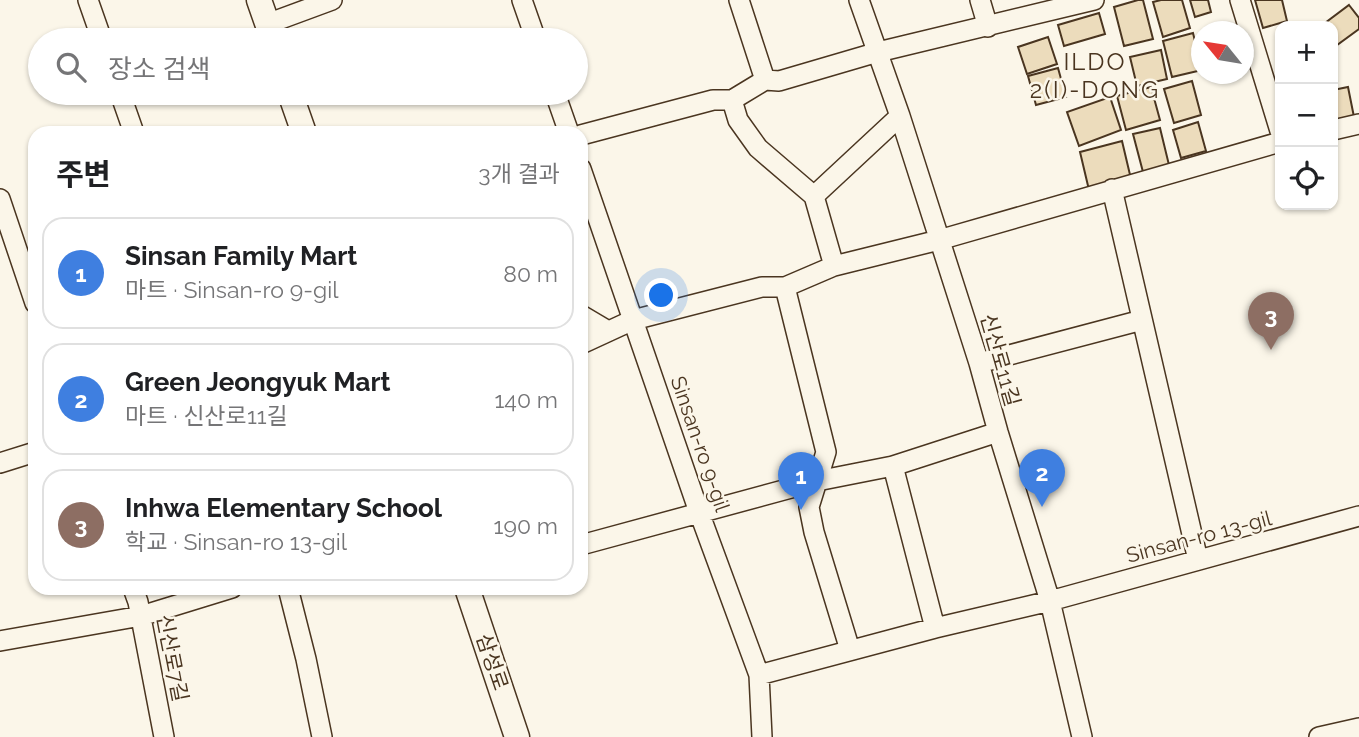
<!DOCTYPE html>
<html lang="ko">
<meta charset="utf-8">
<style>
body{margin:0;font-family:Raleway,"Noto Sans KR",sans-serif;background:#f2f2f2;color:#202124}
.controls{position:absolute;right:21px;top:21px;display:grid;overflow:hidden;border-radius:14px;box-shadow:0 2px 5px #0004}
.controls button{width:63px;height:63px;display:grid;place-items:center;padding:0;border:0;border-bottom:2px solid #e0e0e0;background:#fff;color:#202124;font:35px sans-serif}
.compass{position:absolute;left:1191px;top:21px;width:63px;height:63px;border-radius:50%;background:#fff;box-shadow:0 2px 5px #0004;rotate:300deg}
.you{position:absolute;left:662px;top:296px;width:24px;height:24px;margin:-18px;border:5px solid #fff;border-radius:50%;background:#1a73e8;box-shadow:0 0 0 10px #1a73e833}
.badge{display:grid;place-items:center;width:46px;height:46px;border-radius:50%;background:#1a73e8;color:#fff;font-size:23px;font-weight:700}
.pin{position:absolute;translate:-50% -58px;filter:drop-shadow(0 2px 4px #0008)}
.pin::after{content:'';position:absolute;top:37px;width:24px;height:21px;background:inherit;clip-path:polygon(0 0,100% 0,50% 100%)}
.list{margin:0;padding:0;list-style:none}
h2{display:flex;justify-content:space-between;align-items:center;height:91px;margin:0;padding:0 28px;font-size:30px}
h2 small{font-size:23px;font-weight:400;color:#757577}
.list li{display:grid;grid-template-columns:46px 1fr auto;gap:21px;align-items:center;box-sizing:border-box;height:112px;margin:0 14px 14px;padding:0 14px;border:2px solid #e0e0e0;border-radius:21px}
.list b{display:block;font-size:26px;white-space:nowrap}
.list p{margin:0;font-size:23px;white-space:nowrap;color:#757577}
.list em{font-size:23px;font-style:normal;color:#757577}
.icon{flex:none;width:38px;height:38px;fill:none;stroke:currentColor;stroke-width:2;stroke-linecap:round;stroke-linejoin:round}
.map{position:relative;flex:none;width:1359px;height:737px;overflow:hidden}
.search{position:absolute;background:#fff;box-shadow:0 2px 5px #0004;left:28px;top:28px;width:560px;height:77px;display:flex;align-items:center;gap:18px;box-sizing:border-box;padding:0 24px;border-radius:38px;color:#757577;font-size:26px}
.panel{position:absolute;background:#fff;box-shadow:0 2px 5px #0004;left:28px;top:126px;width:560px;height:469px;border-radius:21px}
.map>svg:first-child{display:block}
</style>
<div class="map">
<svg width="1359" height="737" viewBox="0 0 1359 737">
<rect width="100%" height="100%" fill="#fbf6e9"/>
<!-- building -->
<path fill="#ecdcbc" stroke="#4a3520" stroke-width="2" d="M1138,0H1143L1153,39L1124,46L1114,7Z
M1161,0H1182L1190,28L1163,37L1153,2Z
M1190,0H1208L1211,12L1195,17Z
M1255,0H1282L1287,21L1263,28Z
M1349,5L1359,18V29L1333,48V26H1321Z
M1099,13L1105,34L1064,46L1058,25Z
M1193,33L1202,70L1172,77L1163,41Z
M1048,37L1057,64L1027,74L1018,47Z
M1161,50L1167,79L1137,86L1130,57Z
M1058,68L1066,97L1036,105L1028,76Z
M1192,81L1201,115L1174,123L1164,89Z
M1151,87L1160,120L1126,130L1117,96Z
M1348,87L1354,117L1333,122V90Z
M1110,97L1121,130L1079,146L1067,112Z
M1198,122L1206,151L1181,158L1173,130Z
M1160,128L1169,165L1143,172L1133,134Z
M1122,141L1131,179L1089,190L1080,152Z"/>
<g fill="none" stroke-linecap="round" stroke-linejoin="round">
<!-- minor casing -->
<g stroke="#4a3520" stroke-width="22">
<path id="minor" d="M88,0L102,40
M522,0L536,40
M739,0L765,80
M859,0L900,116L979,363L998,432L1050,601L1082,737
M980,0L988,27
M1240,0L1280,131
M267,24L332,0
M120,93L134,133
M555,93L569,133
M732,100L738,120L758,148L814,196L834,266
M1333,130L1359,124
M581,135L713,100H732L765,80L779,81L878,52L1094,0
M581,169L699,512L759,675L762,737
M1112,189L1198,560
M814,196L900,116
M0,199L35,303
M785,287L826,452L809,507L814,532L850,650
M581,315L608,331
M581,344L633,320L762,287H785L834,266L939,240L1280,142
M979,363L1142,320
M0,463L35,452
M893,466L935,628
M581,545L817,481L893,466L998,432
M133,588L138,602L164,737
M288,588L306,659L322,737
M0,641L141,616L232,588
M759,675L935,628L1050,601L1359,516
M1319,737L1359,728"/>
</g>
<!-- tertiary casing -->
<g stroke="#4a3520" stroke-width="27">
<path id="tertiary" d="M259,0L273,40
M290,93L304,133
M467,588L517,737"/>
</g>
<!-- minor -->
<use href="#minor" stroke="#fbf6e9" stroke-width="19"/>
<!-- tertiary -->
<use href="#tertiary" stroke="#fbf6e9" stroke-width="24"/>
</g>
<g text-anchor="middle" stroke-width="5" stroke-linejoin="round" paint-order="stroke">
<!-- street labels -->
<g font-size="21" fill="#4a3520" stroke="#fbf6e9">
<text transform="translate(1000 360) rotate(74)" y="7">신산로11길</text>
<text transform="translate(700 444) rotate(71)" y="7">Sinsan-ro 9-gil</text>
<text transform="translate(1199 537) rotate(-15)" y="7">Sinsan-ro 13-gil</text>
<text transform="translate(172 658) rotate(79)" y="7">신산로7길</text>
<text transform="translate(492 662) rotate(71)" y="7">삼성로</text>
</g>
<!-- quarter labels -->
<g font-size="24" letter-spacing="2" fill="#4a3520" stroke="#fbf6e9">
<text x="1095" y="70">ILDO<tspan x="1095" dy="28">2(I)-DONG</tspan></text>
</g>
</g>
</svg>
<div class="controls">
<button>+</button>
<button>−</button>
<button><svg class="icon" aria-label="locate" viewBox="0 0 24 24"><circle cx="12" cy="12" r="6"/><path d="M12 2v4M12 18v4M2 12h4M18 12h4"/></svg></button>
</div>
<svg class="compass" viewBox="-18 -18 36 36"><path d="M0-13l5 13h-10z" fill="#e53935"/><path d="M0 13l5-13h-10z" fill="#757577"/></svg>
<div class="you"></div>
<div class="pin badge" style="left:801px;top:510px;background:#3f7fe0">1</div>
<div class="pin badge" style="left:1042px;top:507px;background:#3f7fe0">2</div>
<div class="pin badge" style="left:1271px;top:350px;background:#8d6e63">3</div>
<div class="search"><svg class="icon" aria-label="search" viewBox="0 0 24 24"><circle cx="10" cy="10" r="6"/><path d="M15 15l6 6"/></svg>장소 검색</div>
<section class="panel">
<h2>주변<small>3개 결과</small></h2>
<ul class="list">
<li><span class="badge" style="background:#3f7fe0">1</span><div><b>Sinsan Family Mart</b><p>마트 · Sinsan-ro 9-gil</p></div><em>80 m</em></li>
<li><span class="badge" style="background:#3f7fe0">2</span><div><b>Green Jeongyuk Mart</b><p>마트 · 신산로11길</p></div><em>140 m</em></li>
<li><span class="badge" style="background:#8d6e63">3</span><div><b>Inhwa Elementary School</b><p>학교 · Sinsan-ro 13-gil</p></div><em>190 m</em></li>
</ul>
</section>
</div>
